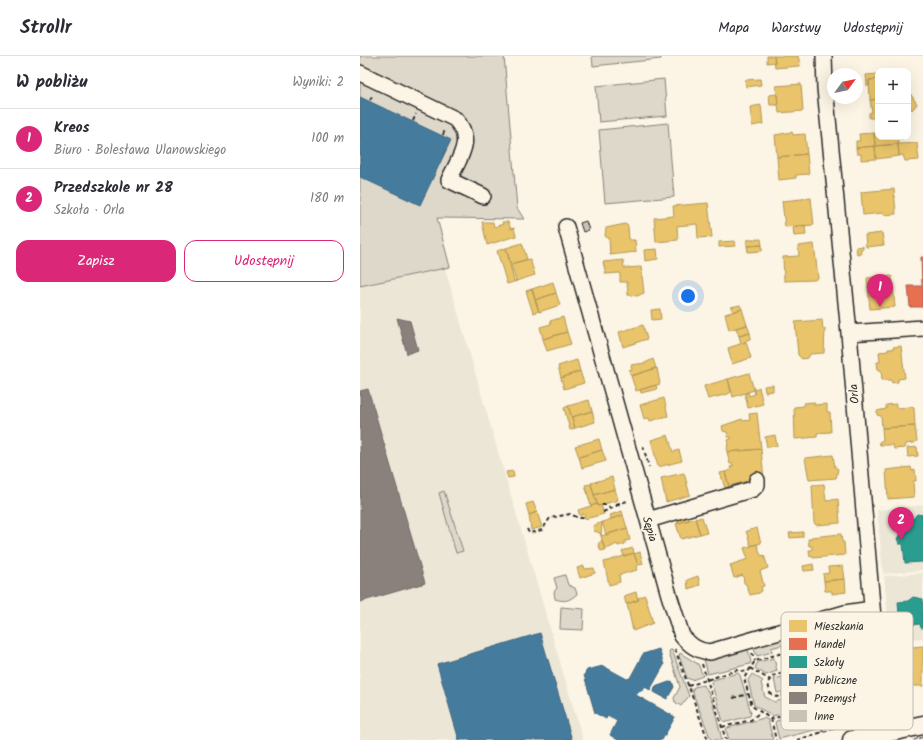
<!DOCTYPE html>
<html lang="pl">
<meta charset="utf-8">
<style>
body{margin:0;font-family:Kalam,sans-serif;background:#f7f7f7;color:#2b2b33}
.controls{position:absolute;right:12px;top:12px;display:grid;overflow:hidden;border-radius:8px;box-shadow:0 4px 16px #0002}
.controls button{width:36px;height:36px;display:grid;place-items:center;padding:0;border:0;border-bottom:1px solid #e1e1e2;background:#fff;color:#2b2b33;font:20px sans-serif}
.compass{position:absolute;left:467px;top:12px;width:36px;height:36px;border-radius:50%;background:#fff;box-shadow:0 4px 16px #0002;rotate:57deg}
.you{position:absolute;left:328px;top:240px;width:14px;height:14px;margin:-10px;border:3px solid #fff;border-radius:50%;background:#1a73e8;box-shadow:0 0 0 6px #1a73e833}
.badge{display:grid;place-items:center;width:26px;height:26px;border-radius:50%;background:#db2777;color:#fff;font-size:13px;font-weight:700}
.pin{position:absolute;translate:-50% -33px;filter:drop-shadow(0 1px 2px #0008)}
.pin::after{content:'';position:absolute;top:21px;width:14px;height:12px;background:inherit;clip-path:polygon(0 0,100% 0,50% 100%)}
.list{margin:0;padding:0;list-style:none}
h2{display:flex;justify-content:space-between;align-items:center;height:52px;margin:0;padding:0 16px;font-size:17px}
h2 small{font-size:13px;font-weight:400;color:#7c7c81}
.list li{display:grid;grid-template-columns:26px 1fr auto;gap:12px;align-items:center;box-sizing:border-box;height:60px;padding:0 16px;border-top:1px solid #e1e1e2}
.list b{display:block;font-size:15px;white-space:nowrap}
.list p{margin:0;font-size:13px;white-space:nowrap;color:#7c7c81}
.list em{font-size:13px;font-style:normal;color:#7c7c81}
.actions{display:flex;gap:8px;padding:12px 16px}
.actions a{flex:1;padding:9px 0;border:1px solid #db2777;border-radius:12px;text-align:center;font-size:14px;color:#db2777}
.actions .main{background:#db2777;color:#fff}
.map{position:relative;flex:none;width:563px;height:684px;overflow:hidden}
header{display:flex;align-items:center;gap:24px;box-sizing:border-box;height:56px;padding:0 20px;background:#fff;border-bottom:1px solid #e1e1e2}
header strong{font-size:19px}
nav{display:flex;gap:22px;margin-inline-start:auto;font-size:14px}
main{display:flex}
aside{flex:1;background:#fff}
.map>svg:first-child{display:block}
</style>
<header>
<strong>Strollr</strong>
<nav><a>Mapa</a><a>Warstwy</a><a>Udostępnij</a></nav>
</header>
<main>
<aside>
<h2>W pobliżu<small>Wyniki: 2</small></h2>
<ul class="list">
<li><span class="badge">1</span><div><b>Kreos</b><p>Biuro · Bolesława Ulanowskiego</p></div><em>100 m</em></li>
<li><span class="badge">2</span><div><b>Przedszkole nr 28</b><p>Szkoła · Orla</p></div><em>180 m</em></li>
</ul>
<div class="actions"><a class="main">Zapisz</a><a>Udostępnij</a></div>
</aside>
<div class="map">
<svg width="563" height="684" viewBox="0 0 563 684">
<rect width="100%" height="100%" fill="#fcf5e5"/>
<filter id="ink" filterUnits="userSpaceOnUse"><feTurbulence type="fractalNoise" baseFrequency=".025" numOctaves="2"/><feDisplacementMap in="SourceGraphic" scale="8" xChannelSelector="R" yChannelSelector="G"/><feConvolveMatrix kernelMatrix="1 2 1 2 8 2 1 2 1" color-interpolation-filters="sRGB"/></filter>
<g filter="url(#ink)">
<!-- built -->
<path fill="#ece6d7" d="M85,212L134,382L223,684H0V230Z
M563,449V514L523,518L517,454Z
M563,517V582L530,585L524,520Z"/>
<!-- green -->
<path fill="#ded8ca" stroke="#84827a" d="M0,0H144L157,152L164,163L77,162L90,211L0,230Z
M232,0H301V3L233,10Z
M304,23L307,60L239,66L236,30Z
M308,67L314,141L245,147L239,74Z
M84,435L103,495L96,497L79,437Z
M205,519L208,529L215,532L217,538C209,545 205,546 195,543L194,536L197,532L194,522Z
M201,551L224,553L223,574L200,573Z
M436,579L439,587L438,590L423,593L422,589L411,592L412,596L397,600L393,591L395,589Z
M385,592L388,593L391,606L390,608L348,618L344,603Z
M310,594H312L329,640L321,650L315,646L314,642L320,631L309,596Z
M320,597L338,608L343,620L332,624L327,622L319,600Z
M414,602L417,615L406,619L395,612L398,606Z
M378,617L380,619L391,657L390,660L367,666L363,665L351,626L353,624Z
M392,618L403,625L401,627L405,641L415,646L425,643L428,656L413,660L394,649L388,624Z
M435,618L439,632L417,637L414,623Z
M343,629C352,636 359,672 362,684H351L332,635L334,631Z
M453,655L455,657L458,673L419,683L415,667L416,665Z
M404,662L408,664L413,684H369L366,674L367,672Z"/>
<!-- homes -->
<path fill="#e9c46a" stroke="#b09657" d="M407,0H414L415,6L407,7Z
M414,0H438L440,8L439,10L415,12Z
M518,18V23L509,24V30H507L506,19Z
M400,23L401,29L386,31L385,24Z
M518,23V43L510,44L509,24Z
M441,28L443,55L419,57L416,30Z
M548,34L557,48L552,54L548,47Z
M417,38L418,49H410L409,39Z
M518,43V62H509V57L512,56L510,44Z
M401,49L403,68L392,70L390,51Z
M432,76L433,79L445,78L447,98L417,101L415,79Z
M514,77H518V81H538V88L515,90Z
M514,77L515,90L496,92V85H500L499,78Z
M557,87L559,104L545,105L543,99L539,100L538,88Z
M538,88L539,100L516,103L515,90Z
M515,90L516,103L501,104V98H497L496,92Z
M447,98L449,118L436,119V122L419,124L417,101Z
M534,133L536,158L524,159L523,157L503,159L501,136Z
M451,142L454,169L425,171L422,145Z
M348,147L352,181L338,182L337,168L317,170L318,184L296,186L294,162L314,160L313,150Z
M122,166H133L134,171L143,168L142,166H148L151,173L154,172L156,180L127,189Z
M265,168L268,170L269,184H275L276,196L250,199L249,182H247L245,180L246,172Z
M445,169L446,179L434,180L433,171Z
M522,177L524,189L506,191L505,179Z
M401,183L402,189L387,190V184Z
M375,185L376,190L359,191V186Z
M162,187L167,203L151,208L146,192Z
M454,188L458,222L454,224L424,225L423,201L439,200L438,190Z
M402,189V195L388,196L387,190Z
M503,190V193L500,194L501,198L497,199L496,191Z
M146,192L154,225H157L147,228L137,195Z
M297,193L298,203L285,205L284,194Z
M170,203L175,219L156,225L151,208Z
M263,204L264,212L281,211L284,237L277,240L268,239L267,226H260V217L246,218L243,206Z
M532,220L535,251L510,253L507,222Z
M193,226L196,237L175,244L172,233Z
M172,233L179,255L173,257L166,235Z
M196,237L200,249L179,256L175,244Z
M380,249L382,253L373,256L371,251Z
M300,253L301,263L292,264L291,254Z
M382,253L387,269L369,274L365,258Z
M203,261L207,276L183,283L180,271L191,268L190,265Z
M462,264L463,273H465L464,297L450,298L448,302L442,303L438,299L435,266Z
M283,269L287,283L263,291L259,276Z
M387,269L390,277L379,280L376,272Z
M207,276L211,288L187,295L183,283Z
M390,277L391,282L381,288L379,280Z
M386,286L391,302L372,308L368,292Z
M541,290L545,322L538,323V326L532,327L531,324H522L521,314H518L517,306H520L519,296L528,295V293H533V291Z
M293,303L296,312L271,320L269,314L272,313L271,309L285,307Z
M217,304L220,315L201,322L198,310Z
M297,312L300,328L276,335L271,320Z
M220,315L224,327L204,333L201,322Z
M389,317L394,334L373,341L368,323Z
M368,323L371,336L368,338L348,343L344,330Z
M296,329L297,333L281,337L280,334Z
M413,329V335L405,336L404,330Z
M399,331L403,348L388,352L385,338L388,336L389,340L395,338L394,334Z
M304,342L308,360L290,365L289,362L284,363L280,349Z
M229,344L232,355L212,361L208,350Z
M454,346V349L467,348V356H470L471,376L457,377V381L435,383L434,351L444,350V347Z
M536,348V352L551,351L554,352L555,370L522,372L521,360L517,359V355L526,353V349Z
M208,350L215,372L210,374L204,352Z
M232,355L235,366L215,372L212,361Z
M397,357L401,393L367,396L368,384L371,383V381H368L367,376L363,375L362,370L382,363L383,365L390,364L389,358Z
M555,370L557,385L554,387L546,388L545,392L534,393L533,389H520L519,386L523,384L522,372Z
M308,379L313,396L319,394L322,405L298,411L291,384Z
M415,379L417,390L407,391L405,381Z
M239,383L242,394L219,401L215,390Z
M557,391L558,400L548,401L547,392Z
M401,393L404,423L387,424V425L369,430L365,416L371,414L370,411L373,410V408H370L367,396Z
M242,394L246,405L222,412L219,401Z
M473,399L475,411L478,413L476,422L449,424L445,402Z
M551,411L552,415L555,414L556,425H553L554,441L528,443L526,414Z
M153,415L154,421L148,422L146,416Z
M365,416L369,430L365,432L360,417Z
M324,417L330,439L306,446L301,422Z
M252,421L255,433L234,439L231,427Z
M231,428L237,448L231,450L225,429Z
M464,428L466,445L478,443L480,467L456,469L454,467L452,429Z
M255,433L258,444L238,450L234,439Z
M173,446L177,456L169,459L166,448Z
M237,448L238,450L241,449L244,458L225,463L224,458L220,460L218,454Z
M262,455L263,459L251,463L250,459Z
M177,456L182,471L171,474L169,459Z
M327,458L329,464L318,467L316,461Z
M263,459L267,472L246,479L242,466Z
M342,461L347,477L340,478L335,463Z
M335,462L340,478L321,483L316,468Z
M242,466L241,480L240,477L234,475L233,470Z
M267,472L270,484L265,485V488L258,490L257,488L245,494L241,480Z
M397,472L401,487L391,490L386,475Z
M443,476V481L430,482L429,477Z
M481,478L482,486H484L485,499L453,502V500L450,501L449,494H452V490H449L448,483H451V481Z
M242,484L245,494L241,495L238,488Z
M397,488L401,500L404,499L408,512L400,515L404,530L401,531L402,535L399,537L390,539L386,528L384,527L383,519L374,522L370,509L388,503L384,492Z
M273,492L274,497L264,500L262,495Z
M280,496L283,508L278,509L274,498Z
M274,497L278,509L276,510L277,514L259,519L260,526L249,529L244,506Z
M453,508L454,514L444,515L443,510Z
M224,510L225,513L234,512L235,517L220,522L217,512Z
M483,510L485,523L464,525L463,518L469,517L468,511Z
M338,520L340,529L328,533L327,524Z
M485,523L486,536L472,538V535H465L464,525Z
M276,536L278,544L266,548L264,540Z
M285,539L293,567L273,575L267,548L279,544L278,542Z
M563,590V630H546L544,627L543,618H541V592Z"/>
<!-- shops -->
<path fill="#e76f51" stroke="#af5b46" d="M561,201H563V251H550L548,230H562Z"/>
<!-- schools -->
<path fill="#2a9d8f" stroke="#2a7b71" d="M557,458L563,459V506L545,507L543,488H539L537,482L542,478L541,464L553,463Z
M553,541L563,543V572H561L560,568L540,570L538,546L548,545Z"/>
<!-- public -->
<path fill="#457b9d" stroke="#3d637b" d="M0,41L91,84L60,149L0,121Z
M180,577L212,684H99L77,608Z
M299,593L304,609L290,634L285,631L283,634L276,637V639L315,661L302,684H258L250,679L257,665L247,660L246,663L235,657L224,619L227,614L243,610L267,623L270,622L283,598Z
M312,625L314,631L307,643L294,636L295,631Z"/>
<!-- industry -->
<path fill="#8a817c" stroke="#6e6764" d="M37,262L50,265L58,294L47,298Z
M8,333L65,527L0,546V335Z"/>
<!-- building -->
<path fill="#c8c3b7" stroke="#2b2b2b" d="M226,165L229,174L223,176L220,167Z"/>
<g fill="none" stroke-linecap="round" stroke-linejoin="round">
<!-- minor casing -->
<g stroke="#2b2b2b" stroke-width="18">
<path id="minor" d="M464,0L465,32L489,277L519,633L526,676
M0,17L95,63C115,84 99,102 89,124L123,140
M206,171L309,539L322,580C330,589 337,595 350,596L485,557L512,553
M489,277L563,272
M288,464L393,433L397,429V424"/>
</g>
<!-- major casing -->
<g stroke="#2b2b2b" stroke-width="21">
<path id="major" d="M492,684L563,669"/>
</g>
<!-- path -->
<path stroke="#2b2b2b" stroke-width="2" stroke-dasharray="4 3" stroke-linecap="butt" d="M10,44L13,38
M53,65L56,58
M83,79L85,73
M283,390L289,411
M256,448L268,445
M242,449H248L250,453
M243,456L262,447
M167,473L169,477L182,474L190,462L210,458L219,462H225
M441,584L443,591L500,575
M443,591L462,604L469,631L457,651L411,663L392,650L384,622L395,605Z
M315,593L348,684
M392,597L395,605
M462,604L463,594L469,585
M342,608L366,684
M390,612L410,624
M436,614L443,618L445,627L442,634L416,641L410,637L408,627L412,620Z
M440,616L451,596
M466,618L483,613
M328,630L377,614L387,616
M429,638L434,657
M373,642L388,638
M411,663L416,684
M362,671L391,664L399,657
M463,676L457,651L507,638
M437,684L511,661"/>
<!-- minor -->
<use href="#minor" stroke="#fcf5e5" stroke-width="15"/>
<!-- major -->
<use href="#major" stroke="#fcf5e5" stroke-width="18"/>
<!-- tram -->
<path stroke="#2b2b2b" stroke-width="1" d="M554,684L563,681"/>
</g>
</g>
<g text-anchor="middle" stroke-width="4" stroke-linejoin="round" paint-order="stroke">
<!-- street labels -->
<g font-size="12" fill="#2b2b2b" stroke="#fcf5e5">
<text transform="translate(494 338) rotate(-95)" y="4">Orla</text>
<text transform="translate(290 473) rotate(74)" y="4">Sępia</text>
</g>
</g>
<!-- legend -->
<rect x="421" y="556" width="132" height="118" rx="6" fill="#fcf5e5" stroke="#bdb8ad" stroke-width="1"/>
<rect x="429" y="564" width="18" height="12" fill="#e9c46a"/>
<rect x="429" y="582" width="18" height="12" fill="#e76f51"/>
<rect x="429" y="600" width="18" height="12" fill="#2a9d8f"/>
<rect x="429" y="618" width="18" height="12" fill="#457b9d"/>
<rect x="429" y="636" width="18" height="12" fill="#8a817c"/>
<rect x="429" y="654" width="18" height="12" fill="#c8c3b7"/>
<g font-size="11" fill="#2b2b2b">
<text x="454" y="574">Mieszkania</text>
<text x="454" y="592">Handel</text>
<text x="454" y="610">Szkoły</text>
<text x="454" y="628">Publiczne</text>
<text x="454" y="646">Przemysł</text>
<text x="454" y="664">Inne</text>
</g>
</svg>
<div class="controls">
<button>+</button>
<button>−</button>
</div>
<svg class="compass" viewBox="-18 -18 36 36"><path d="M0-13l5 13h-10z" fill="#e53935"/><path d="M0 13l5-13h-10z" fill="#7c7c81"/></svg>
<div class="you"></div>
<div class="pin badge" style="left:520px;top:251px">1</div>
<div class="pin badge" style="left:541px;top:484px">2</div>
</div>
</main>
